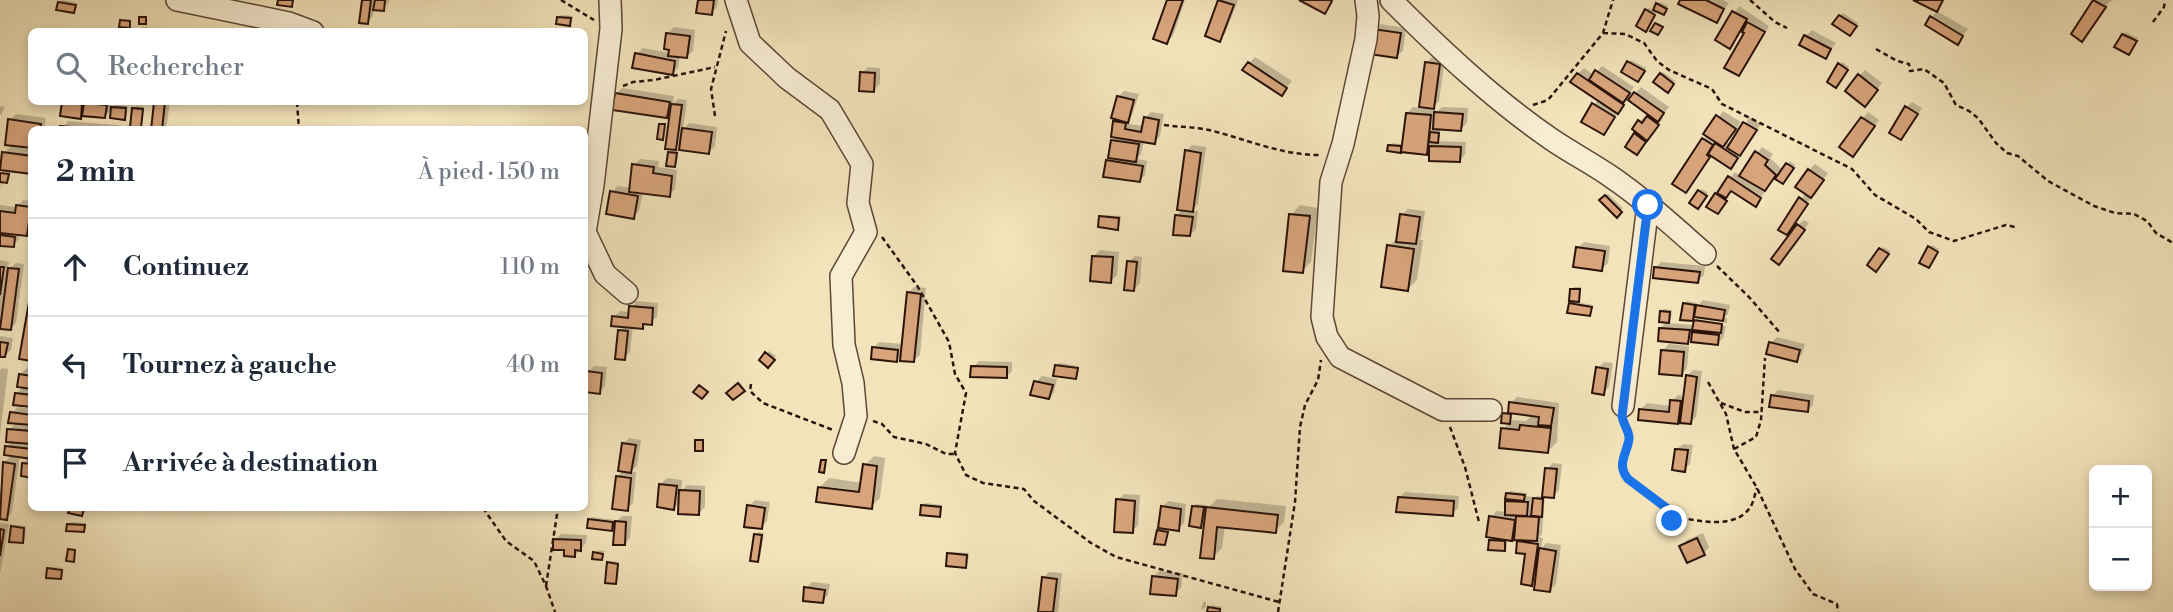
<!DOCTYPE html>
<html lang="fr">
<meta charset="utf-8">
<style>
body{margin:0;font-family:"Libre Bodoni",serif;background:#f2f2f3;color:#1f2937}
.controls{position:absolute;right:21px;bottom:21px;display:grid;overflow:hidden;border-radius:10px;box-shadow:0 4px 10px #0003}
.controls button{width:63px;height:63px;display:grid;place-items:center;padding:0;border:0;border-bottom:2px solid #e0e1e3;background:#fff;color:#1f2937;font:35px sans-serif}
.stop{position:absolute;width:21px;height:21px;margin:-16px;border:5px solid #1a73e8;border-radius:50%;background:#fff}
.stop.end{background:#1a73e8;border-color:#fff;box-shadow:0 2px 7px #0008}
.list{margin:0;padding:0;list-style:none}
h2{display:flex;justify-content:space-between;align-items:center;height:91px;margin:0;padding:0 28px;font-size:30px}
h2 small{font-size:23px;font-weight:400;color:#747a83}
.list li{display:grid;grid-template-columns:46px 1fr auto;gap:21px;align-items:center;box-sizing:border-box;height:98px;padding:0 28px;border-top:2px solid #e0e1e3}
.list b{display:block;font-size:26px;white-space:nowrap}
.list em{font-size:23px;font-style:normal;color:#747a83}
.icon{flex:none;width:38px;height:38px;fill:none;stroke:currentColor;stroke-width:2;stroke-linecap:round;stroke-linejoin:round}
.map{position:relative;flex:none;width:2173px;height:612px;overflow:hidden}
.search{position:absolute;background:#fff;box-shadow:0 4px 10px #0003;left:28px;top:28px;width:560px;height:77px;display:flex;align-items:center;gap:18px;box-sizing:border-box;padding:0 24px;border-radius:10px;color:#747a83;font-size:26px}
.panel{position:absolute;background:#fff;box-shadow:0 4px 10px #0003;left:28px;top:126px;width:560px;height:385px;border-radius:10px}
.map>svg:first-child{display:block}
</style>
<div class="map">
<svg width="2173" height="612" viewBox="0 0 2173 612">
<rect width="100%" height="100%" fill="#f2e3bb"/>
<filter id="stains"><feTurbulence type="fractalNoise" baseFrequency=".00286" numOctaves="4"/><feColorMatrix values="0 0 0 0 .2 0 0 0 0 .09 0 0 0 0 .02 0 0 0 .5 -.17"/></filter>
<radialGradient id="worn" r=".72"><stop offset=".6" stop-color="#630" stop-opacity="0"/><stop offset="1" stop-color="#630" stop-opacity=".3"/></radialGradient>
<!-- shadow -->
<path fill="#0003" fill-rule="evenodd" d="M62,0L77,3L76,9L74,12L59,3Z
M363,0H390L383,9L374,8L373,16L367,22Z
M700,0H718L717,7L711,13Z
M1169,0H1185L1173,36L1167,42Z
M1220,0H1238L1225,34L1219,39L1207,35Z
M1682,0H1723L1729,3L1716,21Z
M2096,0H2114L2109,2L2088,33H2073Z
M1660,2L1668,6L1666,10H1657L1648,27L1646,10L1649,8L1654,11Z
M1739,6L1769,26L1745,68L1739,74L1746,32L1742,30L1730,47L1717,40Z
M1937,11L1968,29L1958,42L1932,17Z
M1843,13L1858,23L1852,31L1835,24Z
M561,15L573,16L572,21L570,24L559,17Z
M1380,24L1406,28L1403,51L1397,56L1375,30Z
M142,27H147V32H140Z
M674,27L695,30L693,51L687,56H680L678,68L672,74L637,54L643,48L670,53L668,33Z
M175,28L186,29V32H173Z
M1812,30L1836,43L1826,57L1806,36Z
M2125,32L2138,38L2132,50L2123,35Z
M1255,57L1292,81L1281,94L1249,63Z
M1432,57L1445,59L1439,101L1431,109L1436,110L1435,113L1442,107L1468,108L1467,123L1461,129L1440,128V138L1437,141L1466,142L1465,154L1460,160L1431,148L1426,153L1404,147L1400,151L1389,146L1392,143L1404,145L1407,113L1413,107L1420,108L1426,63Z
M1631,60L1646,68L1641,78L1629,62Z
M1842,62L1849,67L1838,83L1839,65Z
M1602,66L1634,87L1627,97L1630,100L1641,87L1669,107L1661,117L1663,118L1639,151L1635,135L1638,132L1639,122L1645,116L1648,118L1651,114L1628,99L1604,133L1594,105L1599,99L1578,74L1584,68L1594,75Z
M868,67L880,68V84L874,90L862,73Z
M1865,70L1882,83L1870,99L1859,76Z
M1663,72L1675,81L1670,88L1661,74Z
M622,88L674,96L673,104L678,99L687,100L683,130L689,123L717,127L715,146L709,152L682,142L673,150L678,151L677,163L675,165L670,153L674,148L672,111L666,117L616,94Z
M1124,91L1139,94L1129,124L1144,126L1145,118L1151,112L1164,114L1160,136L1154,142L1144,141L1141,154L1137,159L1147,161L1145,175L1139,181L1107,161L1112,157L1113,141L1117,136L1115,122L1118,118V97Z
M64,102H111V109L115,105L127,106V116L124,118L112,109L104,117L62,115Z
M156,102H170L166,130H153Z
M1912,102L1922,108L1901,138L1906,108Z
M0,106L5,107L1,115L0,114Z
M136,106L144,107L142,124L140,126L134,109Z
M1723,111L1741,122L1727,142L1731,144L1750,117L1761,124L1731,167L1712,155L1686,191L1674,183Z
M1868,112L1879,120L1858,149L1841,147Z
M16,114L46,118L44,130H32V172L11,169L9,179L3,181L0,186L1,173L6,169L4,153L13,144L10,120Z
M68,121L128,126L127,130H61Z
M1192,145L1206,147L1198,204L1191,211H1198L1196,229L1190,235L1176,216L1183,209L1186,151Z
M1762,147L1773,154L1770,158L1783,170L1790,161L1795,165L1783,182L1775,177L1756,205L1732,190L1725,196L1728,198L1720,210L1716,194L1735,172L1741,176Z
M640,159L659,161L658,167L677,170L675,189L669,195L643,192L639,211L633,217L612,192L618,186L631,188L634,165Z
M1815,164L1828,173L1787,233L1801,199L1806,193L1809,170Z
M1702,189L1708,193L1700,204L1692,203Z
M1608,194L1623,208L1616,215L1601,200Z
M23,200L32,201V229L26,235L20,234L19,239L13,245L0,244V205L17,207Z
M1300,205L1318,208L1311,262L1302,271L1291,215Z
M1408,209L1425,211L1421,237L1419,239L1423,240L1417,280L1408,289L1389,246L1399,236L1402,215Z
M1103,215L1121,216L1120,225L1117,228L1101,217Z
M1804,220L1809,223L1785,257L1798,225Z
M1584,242L1610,246L1608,263L1602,269L1578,248Z
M1932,245L1939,249L1931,264L1929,247Z
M1883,247L1890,251L1879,267L1881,249Z
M1100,250L1119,252L1117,275L1111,281L1094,256Z
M1135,256L1142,257L1140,283L1134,289L1129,262Z
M0,260L9,262L7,271L16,263L24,264L16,323L10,329L3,318L0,322Z
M1661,262L1705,266L1704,275L1698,281L1655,268Z
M914,287L926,288L920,355L914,360L903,354L896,360L873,348L879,342L903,344L908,293Z
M1574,287H1581L1580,297L1576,302L1593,305L1590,315L1570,304L1575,300L1571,289Z
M1703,300L1730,305L1728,314L1724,318H1727V323L1698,319V322L1726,326L1723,338L1717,344L1693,336L1688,342L1660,328L1667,321L1661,311L1664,309L1672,310L1671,319L1668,323L1695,325V321L1700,316L1695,315L1692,320L1685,304L1687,301L1697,303L1696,308Z
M637,301L658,303L657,317L642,327L633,326L630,352L624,358L620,330L625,326L614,317L620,311L630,312L631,307Z
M0,336L13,338L11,350L5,356L0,355Z
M1777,337L1805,344L1802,354L1796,360L1771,343Z
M1669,344L1689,346L1687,368L1682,374L1663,350Z
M769,351L776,356L768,365L761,360Z
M979,361L1012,362V371L1006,377L973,367Z
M1604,362L1613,363L1609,387L1603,393L1598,368Z
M1059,363L1079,366L1078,375L1075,377L1057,366Z
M29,366H32V405L16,394L24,386L20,375Z
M594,366L607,367L605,386L599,392L588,372Z
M2,368L8,369L0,435V370Z
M1693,370L1702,371L1696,417L1690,423L1682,418L1678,423L1641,409L1647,403L1671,406L1672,401L1678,395L1685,396L1687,376Z
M1042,376L1057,379L1054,392L1049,398L1036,382Z
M1778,390L1814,395L1813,405L1807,411L1772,396Z
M1517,397L1559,403L1557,442L1548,451L1503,429L1510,422L1504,413L1509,411L1511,403ZM1512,412L1533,414L1526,421L1511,420Z
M18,407L32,409V476L24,463L30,457L20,456L12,512L7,518L0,517V494L4,463L12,455L7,447L13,441L9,430L17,422L12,413Z
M629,438L641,440L637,466L630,472H636L633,503L627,509L617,477L624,470L623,444Z
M1683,444L1693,445L1690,464L1684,470L1677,449Z
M874,456L885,458L880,498L871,507L820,487L829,478L862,483L865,465Z
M1553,463L1562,464L1559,490L1553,496L1545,495L1542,534L1539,537L1543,538L1541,549L1546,543L1561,545L1556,584L1550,590L1537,578L1531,584L1527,552L1518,551L1520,538L1517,534L1511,539L1507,538V547L1504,549L1491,541L1495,536L1491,517L1497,511L1506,512L1507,502L1511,497L1507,494L1510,491L1527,493L1526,496L1533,497V500L1537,496L1544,497L1547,469Z
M667,478L682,480L681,491L687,485L705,486V507L699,513L681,501L674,508L661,484Z
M1405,492L1459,496L1458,508L1452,514L1399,498Z
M1124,494L1140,495L1138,525L1132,531L1118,500Z
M1217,499L1286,506L1284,522L1275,531L1225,526L1222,548L1213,557L1206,520L1201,526L1193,507L1196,504L1206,505L1205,511Z
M755,500L770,502L767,521L761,527L749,506Z
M1168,501L1186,504L1184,523L1178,529L1170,528L1165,544L1158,531L1162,527V507Z
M925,503L942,505L941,513L939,515L923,505Z
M622,516H632L630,538L624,544L616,524L612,529L589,520L592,517L615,520V523Z
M71,522L86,523V528L83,530L68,525Z
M0,523L9,524L0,574Z
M15,525L26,526L25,539L22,541L13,527Z
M758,532L764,533L760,558L757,560L756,535Z
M1703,533L1709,547L1704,553L1681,546L1687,540Z
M561,534L587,535L586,543L575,555L555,540Z
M598,550L605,551L601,559L595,553Z
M951,552L969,553L968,563L966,566L949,554Z
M611,561L619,562L618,580L615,582L608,563Z
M52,567L63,568V575L60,577L49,569Z
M1159,571L1183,573L1181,588L1175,594L1153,577Z
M1049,572L1062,573L1058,612H1039L1043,578Z
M812,582L830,584L828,595L822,601L806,588Z
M1203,602H1206V607L1201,610Z
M1212,605L1222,607L1221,611L1209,608Z"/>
<!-- building -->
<path fill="#d7a47b" stroke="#2b1209" stroke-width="2" d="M278,0H293L292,7L277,5Z
M362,0H371L368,24L359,23Z
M375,0H385L384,11L373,10Z
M698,0H714L712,15L696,13Z
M1167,0H1183L1167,44L1153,39Z
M1218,0L1234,5L1220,42L1205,36Z
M1299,0H1331L1332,1L1325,14Z
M1680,0H1706L1724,9L1717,23L1678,4Z
M1913,0H1943L1937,12Z
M2093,0L2106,7L2082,42L2071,34Z
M58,2L76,5L74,13L56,10Z
M1656,3L1667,9L1664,15L1653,10Z
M1645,9L1655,15L1646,32L1636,26Z
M1732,11L1747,19L1730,49L1715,40Z
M1839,15L1857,26L1850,36L1832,24Z
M1930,16L1963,36L1958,45L1925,25Z
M139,17H146V24H139Z
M557,17L571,18L570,26L556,24Z
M120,20L130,21V28L119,27Z
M1747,22L1765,32L1739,76L1724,68L1744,33L1742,32Z
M1655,23L1663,27L1658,35L1650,31Z
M1373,29L1401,33L1397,58L1369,54Z
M666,33L690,36L687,58L668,56L669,50L664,49Z
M2122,34L2137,41L2129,55L2114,47Z
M1804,35L1831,49L1826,59L1799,45Z
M635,53L675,61L673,75L632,68Z
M1627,61L1645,71L1638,82L1621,72Z
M1248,62L1287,88L1282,96L1242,70Z
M1425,62L1440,64L1434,109L1419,107Z
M1838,63L1848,70L1836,88L1827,82Z
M1595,70L1630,93L1623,103L1589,80Z
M860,72L875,73L874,92L859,91Z
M1577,73L1624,105L1618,114L1570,82Z
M1660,73L1674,84L1668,93L1653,82Z
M1858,74L1878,90L1865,107L1845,91Z
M1634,92L1664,113L1658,122L1628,100Z
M615,93L670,102L667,118L612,110Z
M1117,96L1134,100L1128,123L1111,118Z
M62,102L82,103L81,119L60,116Z
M154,102H165L162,130H151Z
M84,103L107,105L105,118L82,116Z
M1592,103L1615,117L1604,135L1581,122Z
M671,104L682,105L676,150L665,149Z
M1905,106L1918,114L1901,140L1889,133Z
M111,107L126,108L125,120L110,118Z
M132,108L143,109L141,128L130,127Z
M1434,112L1463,114L1461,131L1433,129Z
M1406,113L1431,115L1427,155L1401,152Z
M1716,115L1736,129L1723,147L1703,134Z
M1647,116L1659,125L1647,141L1632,129L1638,120L1642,123Z
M1144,117L1159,120L1155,144L1111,137L1113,121L1126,123L1125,129L1141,132Z
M1861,117L1875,126L1853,157L1839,147Z
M8,119L41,124L40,130H32V148L5,145Z
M1743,122L1757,130L1740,156L1727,148Z
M659,124H665L663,140L657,139Z
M60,126L103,130H60Z
M682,128L712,132L709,154L679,150Z
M1430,132L1439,133L1438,143L1429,142Z
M1634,133L1646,142L1637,155L1625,147Z
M1702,138L1713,145L1707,155L1710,157L1686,193L1672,184Z
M1111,140L1139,144L1136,162L1108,158Z
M1715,143L1738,158L1731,169L1708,154Z
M1388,145L1401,146V153L1387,151Z
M1429,146L1461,147L1460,162L1429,161Z
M1185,150L1201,153L1193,212L1177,210Z
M1755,151L1768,160L1765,165L1776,175L1765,191L1739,176Z
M2,152L32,156V174L0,170Z
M668,152L677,153L675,167L666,166Z
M1106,160L1143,166L1140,182L1103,177Z
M1786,163L1794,168L1783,184L1775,179Z
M632,164L654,167L653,173L672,176L670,197L629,192Z
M1808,169L1824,180L1811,198L1795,187Z
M0,173L9,174L7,183L0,182Z
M1728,176L1761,198L1756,207L1731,191L1726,198L1717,193Z
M1698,190L1707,196L1698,209L1689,203Z
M610,191L638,196L634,219L606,214Z
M1715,193L1727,201L1718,214L1706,207Z
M1605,195L1622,212L1617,218L1599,200Z
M1799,197L1808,204L1787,235L1778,230Z
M16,205L31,207L27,236L0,233V211L15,213Z
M1289,214L1310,216L1303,273L1283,271Z
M1400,214L1420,217L1416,244L1396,242Z
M1175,215L1193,217L1190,236L1173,235Z
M1099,216L1119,218L1118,230L1098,227Z
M1797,224L1805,230L1779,265L1771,259Z
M0,235L15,237L14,247L0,246Z
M1387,245L1414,249L1408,291L1381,287Z
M1928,246L1938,252L1929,268L1919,263Z
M1576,247L1605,251L1602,271L1573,267Z
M1879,248L1889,254L1876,272L1867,265Z
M1092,256L1113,257L1111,283L1090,281Z
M1127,261L1137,262L1134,291L1124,290Z
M0,267H4L0,295Z
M1654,267L1700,272L1698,283L1653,278Z
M8,268L19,269L11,330L0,329Z
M32,285V361L19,359Z
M1570,289H1580L1579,302L1569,301Z
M907,292L921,294L914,362L900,361Z
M1569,303L1592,307L1590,316L1567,313Z
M1683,303L1695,305L1693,321L1680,320Z
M1696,305L1725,310L1723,321L1694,317Z
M629,306L653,308L652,325L643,324V329L611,326L612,316L628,318Z
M1660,311L1670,312L1669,323L1659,322Z
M1694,320L1722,324L1721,333L1692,330Z
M1659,328L1690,330L1688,344L1658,341Z
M618,330L628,331L625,360L615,359Z
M1692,332L1719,335L1718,345L1691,342Z
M0,342L8,343L5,357H0Z
M1769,342L1800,350L1797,362L1766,354Z
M872,347L898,350L897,362L871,359Z
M1661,350L1684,352L1682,376L1659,374Z
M765,352L775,360L768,368L759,360Z
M1055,365L1078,368L1076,379L1053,376Z
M971,366L1007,367V378L970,377Z
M1596,367L1608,369L1604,395L1592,393Z
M586,371L602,373L600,394L584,392Z
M19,374L32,376V389L17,387Z
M1686,375L1697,377L1691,424L1680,423Z
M1034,381L1053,385L1049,399L1030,395Z
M738,383L745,391L733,400L726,393Z
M699,385L708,392L702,399L693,392Z
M15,393L32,395V407L13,405Z
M1771,395L1809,401L1808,412L1769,407Z
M1670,400L1681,401L1678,424L1638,420L1639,409L1669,412Z
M1509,402L1554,408L1551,426L1538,425L1539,417L1508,413Z
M10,412L32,415V425L8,423Z
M1502,413L1511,414L1510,424L1501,423Z
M1520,425L1551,428L1548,453L1499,448L1501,428L1519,430Z
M7,429L32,431V444L6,442Z
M695,440H703V451H695Z
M622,443L636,445L631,473L618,471Z
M5,446L32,449V459L4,455Z
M1675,449L1688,450L1685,472L1672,470Z
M821,460H826L824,473L819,472Z
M3,462L15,464L7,520L0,519Z
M22,463L32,464V478L21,476Z
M863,464L877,466L872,509L816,502L818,487L859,492Z
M1545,468L1557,469L1554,498L1542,497Z
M616,476L631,478L628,511L612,509Z
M659,484L677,486L674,510L657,507Z
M679,490L700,491L699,515L678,514Z
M1506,493L1525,495L1524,501L1505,499Z
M1398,497L1454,501L1453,516L1396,512Z
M1533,498L1543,499L1542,517L1531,516Z
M1116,499L1135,501L1133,533L1114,532Z
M1505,501L1528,502L1527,516L1505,515Z
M747,505L765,508L762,529L744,527Z
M921,505L941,507L940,517L920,515Z
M1161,506L1181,509L1179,531L1158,528Z
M1192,506L1204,507L1201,528L1189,526Z
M1206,507L1278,515L1276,533L1217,527L1214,559L1200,558Z
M70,508L84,509L82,516L68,513Z
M1489,516L1515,520L1512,541L1486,537Z
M1516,516L1539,517L1537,541L1514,540Z
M588,519L613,522L612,531L587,528Z
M615,521L626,522L625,545H613Z
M67,524L85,525L84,532L66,531Z
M11,526L24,528L23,543L9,542Z
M0,529L4,530L0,556Z
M1157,530L1168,532L1165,545L1154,544Z
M754,534L762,535L758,562L750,561Z
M1697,538L1705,555L1687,563L1679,546Z
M553,539L581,540V551L575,550V557L564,556V550H553Z
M1489,540L1505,541V551L1488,550Z
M1517,541L1538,544L1532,586L1521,584L1525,554L1516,553Z
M1539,548L1556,551L1550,592L1534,590Z
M68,549L75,550L74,562L66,561Z
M593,552L603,554L602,560L592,559Z
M947,553L967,555L966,568L946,566Z
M607,562L618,564L616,584L605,583Z
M47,568L62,570L61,579L46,578Z
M1152,576L1178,579L1176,596L1150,594Z
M1042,577L1057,579L1053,612H1038Z
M804,587L825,590L823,603L803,601Z
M1208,607L1220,609V612H1207Z"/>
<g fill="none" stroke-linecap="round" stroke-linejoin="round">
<!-- minor casing -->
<g stroke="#5d4636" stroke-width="24">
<path id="minor" d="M177,0L289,23L313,32
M610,0L611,29L593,185L585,232L605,274L627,293
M736,0L750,43L787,78L830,110L862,164L858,203L866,232L841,276L844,345L853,383L856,416L844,453
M1366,0L1368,16L1366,39L1343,144L1331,182L1322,317L1327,337L1340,357L1443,410H1491
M1391,0C1441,50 1493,99 1551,139C1570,152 1591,163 1610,176C1644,199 1674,227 1705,254
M1623,406L1648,205"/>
</g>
<!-- path -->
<path stroke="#2b1209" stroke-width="2.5" stroke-dasharray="5 3.5" stroke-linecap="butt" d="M561,0L594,20
M1750,0L1775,22L1787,28
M2153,22L2164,7L2165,0
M1603,33L1625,34L1644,43L1657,61L1669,70L1712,89L1722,104L1852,169L1875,195L1916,219L1929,232L1954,241L2006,225L2015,227
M1876,49L1897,61L1909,64L1910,71L1924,69L1944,83L1956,105L1969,111L1978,118L1996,143L2007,153L2018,156L2048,181L2094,206L2115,213L2134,214L2147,221L2156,233L2173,243
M623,86L633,82L654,80L715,67
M297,102L299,130
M1533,105L1548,100L1603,33L1613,0
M715,116L711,89L726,31
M1164,125C1179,127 1194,127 1209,130C1246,139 1283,156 1322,155
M882,237L918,287L949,342L955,374L966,393L955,453L966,475L983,483L1024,489L1034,501L1091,543L1116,557L1279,602
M1717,266L1749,297L1781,334
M1708,382L1726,414L1734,449L1757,488L1795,569L1813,594L1837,604L1838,612
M751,384L750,391L763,403L833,430
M1721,403L1745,412H1762
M873,421L882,424L894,437L926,444L946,454H955
M1623,423L1630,436L1622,463L1624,473L1633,484L1668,510L1676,532
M1450,427L1465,467L1479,522
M1734,449L1756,437L1761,420L1765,358
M483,508L506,541L534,561L546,586L555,612
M1672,516C1695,520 1738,532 1752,504C1754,500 1755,493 1757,488
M546,586L558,508
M1278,612L1295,502L1300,427L1305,405L1318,380L1321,360"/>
<!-- minor -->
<use href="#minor" stroke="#f7edd3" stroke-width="21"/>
</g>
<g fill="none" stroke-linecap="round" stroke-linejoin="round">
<!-- route -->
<path stroke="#1a73e8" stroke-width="9" d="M1648,205L1622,416C1623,424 1630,432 1629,439C1627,454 1616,464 1628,479L1668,509L1672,521"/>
</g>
<rect width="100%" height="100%" filter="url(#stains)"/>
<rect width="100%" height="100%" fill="url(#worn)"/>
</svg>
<div class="controls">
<button>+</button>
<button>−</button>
</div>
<div class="stop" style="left:1648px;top:205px"></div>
<div class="stop end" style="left:1672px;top:521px"></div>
<div class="search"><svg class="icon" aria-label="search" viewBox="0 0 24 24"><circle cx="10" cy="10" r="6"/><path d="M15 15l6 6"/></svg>Rechercher</div>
<section class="panel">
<h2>2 min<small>À pied · 150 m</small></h2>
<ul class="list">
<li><svg class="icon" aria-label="ahead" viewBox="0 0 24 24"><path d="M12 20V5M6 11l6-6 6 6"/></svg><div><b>Continuez</b></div><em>110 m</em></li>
<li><svg class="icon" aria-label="left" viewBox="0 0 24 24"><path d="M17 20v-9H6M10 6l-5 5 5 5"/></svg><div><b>Tournez à gauche</b></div><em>40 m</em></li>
<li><svg class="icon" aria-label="arrive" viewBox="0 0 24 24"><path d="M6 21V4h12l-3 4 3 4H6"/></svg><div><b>Arrivée à destination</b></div></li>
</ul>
</section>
</div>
